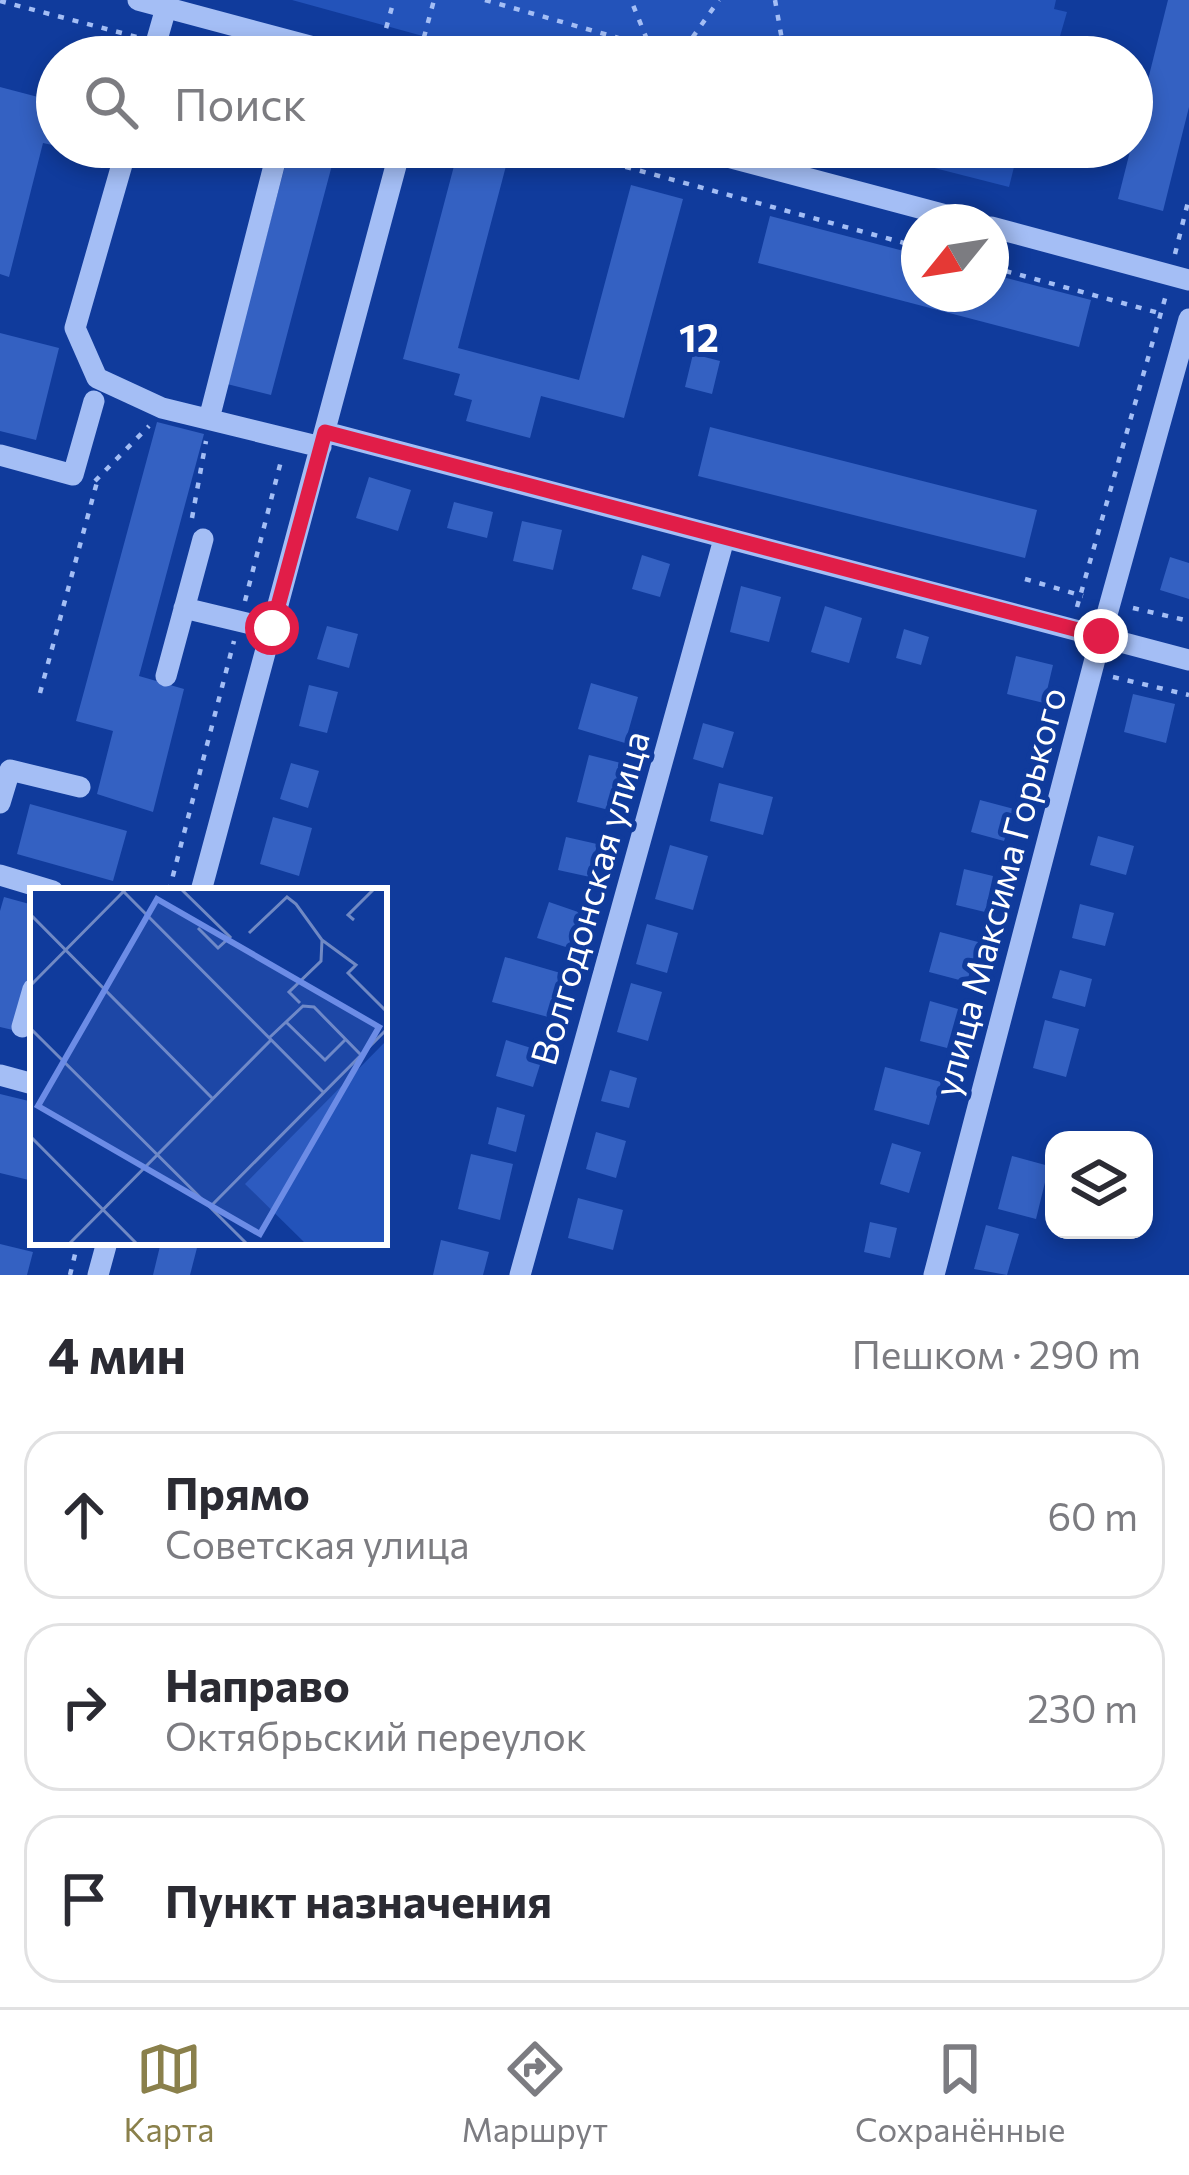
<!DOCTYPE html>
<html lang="ru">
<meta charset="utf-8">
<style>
body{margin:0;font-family:Commissioner,sans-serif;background:#f2f2f3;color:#2b2b33}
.controls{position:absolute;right:36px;bottom:36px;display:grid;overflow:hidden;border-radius:24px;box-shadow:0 6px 18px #0003}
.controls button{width:108px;height:108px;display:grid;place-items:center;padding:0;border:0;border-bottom:3px solid #e1e1e2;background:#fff;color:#2b2b33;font:60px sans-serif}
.compass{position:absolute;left:901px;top:204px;width:108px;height:108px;border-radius:50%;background:#fff;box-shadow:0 6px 18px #0003;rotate:240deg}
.stop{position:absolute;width:36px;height:36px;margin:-27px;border:9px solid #e11d48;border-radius:50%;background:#fff}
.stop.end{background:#e11d48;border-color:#fff;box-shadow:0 3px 12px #0008}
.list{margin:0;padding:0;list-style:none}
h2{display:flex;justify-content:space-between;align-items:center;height:156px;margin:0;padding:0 48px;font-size:51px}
h2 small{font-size:39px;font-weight:400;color:#7c7c81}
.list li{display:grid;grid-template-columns:78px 1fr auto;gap:36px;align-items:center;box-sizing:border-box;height:168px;margin:0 24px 24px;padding:0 24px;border:3px solid #e1e1e2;border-radius:36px}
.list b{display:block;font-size:45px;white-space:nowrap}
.list p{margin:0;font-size:39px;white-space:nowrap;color:#7c7c81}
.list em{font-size:39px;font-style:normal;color:#7c7c81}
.icon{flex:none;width:66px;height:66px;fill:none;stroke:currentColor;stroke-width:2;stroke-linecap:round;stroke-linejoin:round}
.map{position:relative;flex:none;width:1189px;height:1275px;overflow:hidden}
.search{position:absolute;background:#fff;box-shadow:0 6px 18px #0003;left:36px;right:36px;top:36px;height:132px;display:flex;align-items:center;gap:30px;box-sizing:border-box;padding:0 42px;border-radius:66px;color:#7c7c81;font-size:45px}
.sheet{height:732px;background:#fff}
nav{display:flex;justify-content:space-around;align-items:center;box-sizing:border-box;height:168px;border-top:3px solid #e1e1e2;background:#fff;font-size:33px;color:#7c7c81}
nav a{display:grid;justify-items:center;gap:6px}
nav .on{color:#8a804b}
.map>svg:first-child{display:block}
</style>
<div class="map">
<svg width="1189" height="1275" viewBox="0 0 1189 1275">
<rect width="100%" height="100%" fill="#103b9c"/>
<!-- green -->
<path fill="#2353ba" d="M292,0H1056L1054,9L1067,12L1054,57H499Z
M852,147H1019L1009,187Z"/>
<!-- building -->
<path fill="#3461c2" d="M1168,0H1189V107L1163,211L1118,199Z
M0,87L57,102V146L43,143L9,277L0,274Z
M290,147L336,150L271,395L227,384Z
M459,147H511L458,348L579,380L631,185L683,199L624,418L541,396L530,438L466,421L472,400L454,395L460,374L403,359Z
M770,216L919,255V294H991V274L1091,300L1079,347L758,263Z
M0,333L59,348L36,440L0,431Z
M693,354L720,361L712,394L685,387Z
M157,422L204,434L139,676L184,689L153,812L97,794L113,731L76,721Z
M710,427L1037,510L1025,558L698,476Z
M369,477L411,490L398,531L356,518Z
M454,502L493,512L487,538L447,528Z
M522,521L562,530L553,570L513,561Z
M642,555L670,564L660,597L632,589Z
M1170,557L1189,563V599L1160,590Z
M741,586L781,597L769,642L730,632Z
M825,606L862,618L849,663L811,652Z
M327,626L358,634L349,668L317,659Z
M904,629L929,637L921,665L896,658Z
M1016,656L1053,665L1044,703L1007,694Z
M591,683L638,697L625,743L578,729Z
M309,685L338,692L327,733L299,726Z
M1133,694L1175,704L1166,743L1124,732Z
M703,723L734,732L723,768L693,759Z
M589,755L621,763L609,810L577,802Z
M291,763L319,771L308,808L280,799Z
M719,783L773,797L763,835L710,821Z
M980,800L1014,809L1004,841L971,832Z
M30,804L127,831L113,881L17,854Z
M273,817L312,828L299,876L260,864Z
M1098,836L1134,846L1126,875L1090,865Z
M566,837L597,844L590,877L558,870Z
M670,845L708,856L693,910L655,899Z
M964,869L993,876L985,912L956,905Z
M4,897L33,905V958L13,1030L0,1027V911Z
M549,902L581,913L569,948L537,938Z
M1080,904L1114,913L1105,946L1072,938Z
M647,924L678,933L667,973L636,964Z
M940,932L978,942L967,982L929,972Z
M505,957L564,974L552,1018L492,1002Z
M1060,970L1092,979L1085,1007L1052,998Z
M631,983L662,992L648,1041L617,1032Z
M930,1001L958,1009L947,1048L920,1041Z
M1045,1020L1079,1029L1066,1077L1033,1068Z
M506,1040L544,1052L533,1087L496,1076Z
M885,1067L941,1082L929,1125L874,1110Z
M610,1070L637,1078L629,1108L601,1101Z
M0,1094L33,1102V1181L0,1173Z
M497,1107L525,1115L516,1152L488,1144Z
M596,1132L626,1141L616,1178L586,1169Z
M892,1143L921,1152L909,1193L880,1184Z
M471,1154L513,1164L500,1220L458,1209Z
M1012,1156L1049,1166L1036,1219L998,1209Z
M578,1198L623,1210L613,1250L568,1238Z
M870,1222L897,1228L890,1258L864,1252Z
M986,1225L1019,1234L1007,1275L974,1269Z
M441,1240L489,1252L483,1275H433Z
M161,1242L198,1244L190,1275H153Z
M0,1244L33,1252L27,1275H0Z"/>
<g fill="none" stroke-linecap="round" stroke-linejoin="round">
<!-- path -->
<path stroke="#a4bef5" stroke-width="4.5" stroke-dasharray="6 9" stroke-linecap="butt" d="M485,0L650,47L631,0
M775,0L785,57
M0,1L137,37
M368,41L427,57
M650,47L690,41L719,0
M177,48L212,57
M420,52L434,0
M378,57L394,0
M553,147L919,247
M1175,254L1189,198
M991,267L1159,313
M95,481L149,426
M192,518L206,441
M1025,579L1083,596
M245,601L281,461
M1077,607L1166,295
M1133,608L1189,621
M1113,677L1189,695
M40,693L97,482
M169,891L234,641
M70,1275L78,1242"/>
<!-- minor -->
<path stroke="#a4bef5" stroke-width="21" d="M138,0L351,57
M152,57L166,8
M127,147L75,328L97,378L162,408L321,447
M690,147L972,222
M991,227L1189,280
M209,419L278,150L267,147
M325,432L1189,660
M0,455L73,475L94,401
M184,608L272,629
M166,676L203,539
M0,803L10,770L80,787
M0,875L53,891
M201,891L401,147
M22,1027L33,989
M0,1075L33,1084
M98,1275L107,1242
M520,1275L724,539
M934,1275L1101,636L1189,319"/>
</g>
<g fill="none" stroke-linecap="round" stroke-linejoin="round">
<!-- route -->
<path stroke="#e11d48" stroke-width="15" d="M272,628L325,432L1101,636"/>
</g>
<g text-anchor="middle" stroke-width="10" stroke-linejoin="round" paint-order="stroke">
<!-- street labels -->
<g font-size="36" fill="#fff" stroke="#103b9c">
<text transform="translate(1000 892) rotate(-75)" y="13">улица Максима Горького</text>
<text transform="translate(590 898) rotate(-74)" y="13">Волгодонская улица</text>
</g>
<!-- neighbourhood labels -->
<g font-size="39" font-weight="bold" fill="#fff" stroke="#103b9c">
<text x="699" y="352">12</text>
</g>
</g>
<!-- overview -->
<g transform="translate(30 888)">
<rect width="357" height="357" fill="#103b9c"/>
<path d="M357,152V357H277L215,296Z" fill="#2353ba"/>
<path fill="none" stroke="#7089c4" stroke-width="3" d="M90,0L294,205M150,0L200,49L188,60L168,40M0,26L183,211M324,32L318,27L345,0M219,45L257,9L266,16L292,52L291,73L259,104L270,115M292,52L326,77L318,85L357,124M0,98L96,1M255,133L295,172L316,151M0,140L218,357M239,150L273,118L284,119L331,167M0,248L108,357M180,319L357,141M38,357L241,152"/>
<path fill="#6c8ce6" fill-opacity="0.15" stroke="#6c8ce6" stroke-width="6" d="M127,11L349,139L230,346L8,218Z"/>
<rect width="357" height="357" fill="none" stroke="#fff" stroke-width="6"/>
</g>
</svg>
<div class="controls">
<button><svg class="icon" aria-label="layers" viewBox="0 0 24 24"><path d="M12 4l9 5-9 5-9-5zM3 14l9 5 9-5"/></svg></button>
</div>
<svg class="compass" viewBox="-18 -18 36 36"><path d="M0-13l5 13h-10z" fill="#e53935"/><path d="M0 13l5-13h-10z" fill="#7c7c81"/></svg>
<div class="stop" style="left:272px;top:628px"></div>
<div class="stop end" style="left:1101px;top:636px"></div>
<div class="search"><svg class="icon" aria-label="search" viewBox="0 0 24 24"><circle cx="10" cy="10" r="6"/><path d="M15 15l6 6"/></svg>Поиск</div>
</div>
<section class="sheet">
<h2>4 мин<small>Пешком · 290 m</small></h2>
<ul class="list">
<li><svg class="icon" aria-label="ahead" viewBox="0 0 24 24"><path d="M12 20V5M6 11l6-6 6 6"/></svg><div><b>Прямо</b><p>Советская улица</p></div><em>60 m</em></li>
<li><svg class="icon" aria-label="right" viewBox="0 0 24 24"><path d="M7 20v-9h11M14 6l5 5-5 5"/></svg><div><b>Направо</b><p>Октябрьский переулок</p></div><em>230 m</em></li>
<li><svg class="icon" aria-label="arrive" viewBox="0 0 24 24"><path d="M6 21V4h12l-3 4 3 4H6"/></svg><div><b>Пункт назначения</b></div></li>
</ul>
</section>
<nav>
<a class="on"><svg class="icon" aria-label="map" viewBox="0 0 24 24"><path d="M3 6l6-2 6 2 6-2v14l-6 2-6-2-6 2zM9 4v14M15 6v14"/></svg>Карта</a>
<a><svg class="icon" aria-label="directions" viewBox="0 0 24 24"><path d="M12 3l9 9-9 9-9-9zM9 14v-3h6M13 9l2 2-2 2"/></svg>Маршрут</a>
<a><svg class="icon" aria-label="saved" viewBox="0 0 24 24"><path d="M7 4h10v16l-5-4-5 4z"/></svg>Сохранённые</a>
</nav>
